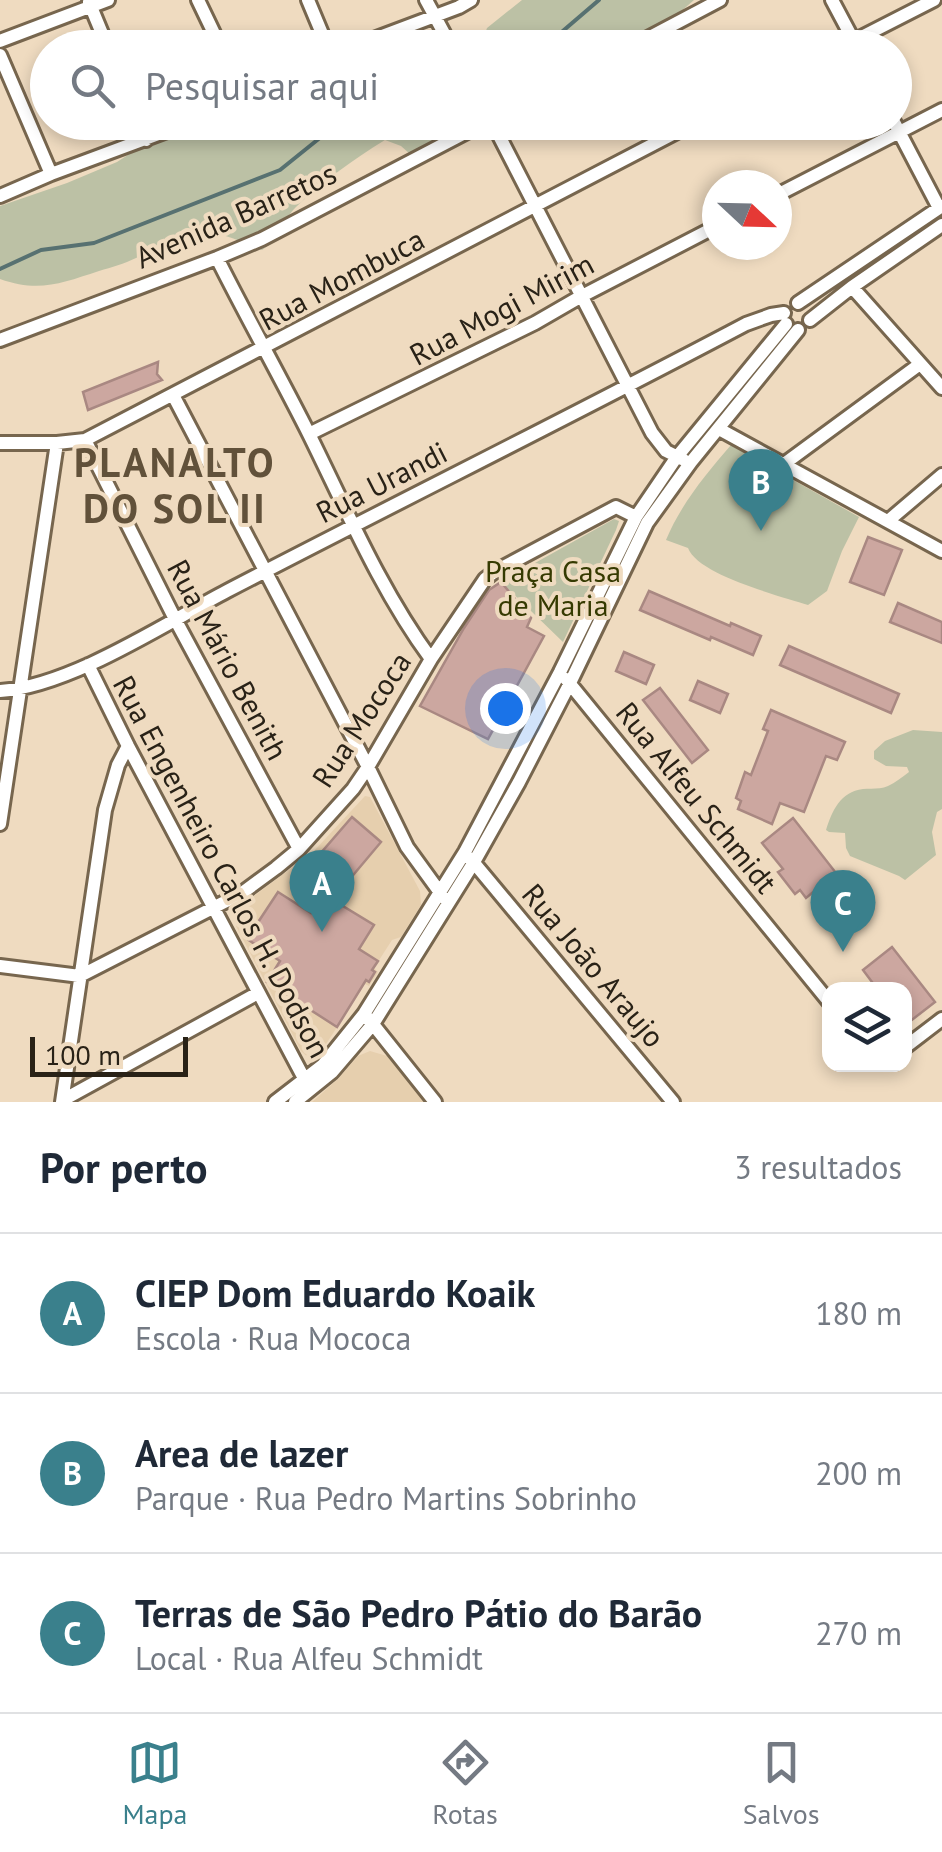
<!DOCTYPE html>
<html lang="pt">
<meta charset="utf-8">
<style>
body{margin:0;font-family:"PT Sans",sans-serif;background:#f2f2f3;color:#1f2937}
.controls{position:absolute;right:30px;bottom:30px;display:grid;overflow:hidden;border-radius:20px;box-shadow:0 5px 15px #0003}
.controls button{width:90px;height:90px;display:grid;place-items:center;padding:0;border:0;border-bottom:2px solid #e0e1e3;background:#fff;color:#1f2937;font:50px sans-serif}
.compass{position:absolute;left:702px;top:170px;width:90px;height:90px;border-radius:50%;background:#fff;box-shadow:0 5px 15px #0003;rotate:112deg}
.scale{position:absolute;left:30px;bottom:25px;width:158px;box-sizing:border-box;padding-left:10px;border:5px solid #292217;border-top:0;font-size:28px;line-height:35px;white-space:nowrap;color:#292217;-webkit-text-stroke:8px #efdbc0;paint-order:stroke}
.you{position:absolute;left:505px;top:708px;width:35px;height:35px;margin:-25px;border:8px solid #fff;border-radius:50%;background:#1a73e8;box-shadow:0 0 0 15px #1a73e833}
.badge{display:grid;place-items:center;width:65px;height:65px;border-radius:50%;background:#3a808c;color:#fff;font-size:32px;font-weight:700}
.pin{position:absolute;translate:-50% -82px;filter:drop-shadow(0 2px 5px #0008)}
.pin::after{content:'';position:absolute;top:52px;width:35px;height:30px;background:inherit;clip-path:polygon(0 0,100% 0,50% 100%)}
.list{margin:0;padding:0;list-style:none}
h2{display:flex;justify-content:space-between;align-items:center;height:130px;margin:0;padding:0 40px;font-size:42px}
h2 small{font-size:32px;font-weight:400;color:#747a83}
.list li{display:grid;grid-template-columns:65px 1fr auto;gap:30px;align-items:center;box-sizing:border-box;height:160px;padding:0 40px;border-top:2px solid #e0e1e3}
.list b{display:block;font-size:38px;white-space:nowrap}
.list p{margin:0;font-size:32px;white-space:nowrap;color:#747a83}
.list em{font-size:32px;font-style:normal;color:#747a83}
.icon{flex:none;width:55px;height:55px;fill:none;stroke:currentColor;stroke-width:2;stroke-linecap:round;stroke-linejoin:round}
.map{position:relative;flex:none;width:942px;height:1102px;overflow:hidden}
.search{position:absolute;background:#fff;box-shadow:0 5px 15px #0003;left:30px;right:30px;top:30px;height:110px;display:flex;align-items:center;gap:25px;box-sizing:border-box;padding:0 35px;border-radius:55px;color:#747a83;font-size:38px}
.sheet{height:610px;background:#fff}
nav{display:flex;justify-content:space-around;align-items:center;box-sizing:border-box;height:140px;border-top:2px solid #e0e1e3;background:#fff;font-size:28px;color:#747a83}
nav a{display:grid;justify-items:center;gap:5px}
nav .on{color:#3a808c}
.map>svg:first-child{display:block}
</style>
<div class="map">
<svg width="942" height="1102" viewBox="0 0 942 1102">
<rect width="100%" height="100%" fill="#efdbc0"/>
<!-- built -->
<path fill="#e6cfae" d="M365,796L370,797L420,891L421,905L401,937L392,940L374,968L378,972L369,986L365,984L317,1058L312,1061L301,1051L236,926V915L242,905L313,852Z
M370,1051L387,1056L425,1102H312L339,1078L358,1056Z"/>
<!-- green -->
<path fill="#bcc1a5" d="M522,0H694L670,21L626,47L480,48L487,28Z
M218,123H466L460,129L410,154L401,146L385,140C354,159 322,182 296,207C283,220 274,243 262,250C242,242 224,232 202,233C178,235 157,248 136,258C124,264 112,267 99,271C62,283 39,293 0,279V206L67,183L117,162L134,151Z
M731,445L859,517L842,551L827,591L808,605C780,596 698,575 688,548L666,540C681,504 706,474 731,445Z
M614,519L619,521L616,530L563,642L501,582Z
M913,730L942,732V809L937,812L932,832L936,855L905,880L899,876L850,856L846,848L845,833L829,832L826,830C832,811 840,792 863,789C871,788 880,790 888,786C895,783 902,777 909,772L907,767L886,766L874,759V751L885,741Z"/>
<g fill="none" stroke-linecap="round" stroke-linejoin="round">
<!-- stream -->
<path stroke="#577171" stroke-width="4" d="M538,48L557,36L599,0
M0,269L41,250L94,243L280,170L321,137L354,122"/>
</g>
<!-- building -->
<path fill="#cca7a0" stroke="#a98882" stroke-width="2.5" d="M158,362L157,374L162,380L88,410L83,392Z
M868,537L902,550L884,595L850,582Z
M501,582L531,618L527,627L544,636L488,739L420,706L464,628L489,590Z
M649,591L730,626L731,623L761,636L753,655L711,637L710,640L640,610Z
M898,603L942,622V643L890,622Z
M789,646L899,694L891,713L780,665Z
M624,652L654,665L646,684L616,671Z
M698,681L728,694L720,713L690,700Z
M660,688L708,750L692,763L643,700Z
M771,710L845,742L837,760L826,756L804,812L780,803L772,824L738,809L741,801L736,798L745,772L751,775L768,731L763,729Z
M352,817L381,842L349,880L320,854Z
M793,818L836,873L806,898L800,890L795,894L778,872L783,869L762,843Z
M278,892L311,913L323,894L374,925L359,949L378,961L372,970L375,972L369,982L366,980L337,1027L267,982L280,961L247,939Z
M892,947L935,1002L904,1026V990H878L863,970Z"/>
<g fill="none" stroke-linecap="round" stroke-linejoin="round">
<!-- minor casing -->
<g stroke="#77664e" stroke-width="18">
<path id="minor" d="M198,0L221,48
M308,0L328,48
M426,0L452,48
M832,0L857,47
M89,2L108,48
M0,41L108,0
M350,48L459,7L471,0
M629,48L720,0
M840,48L934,0
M0,55L51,174
M138,122L146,140
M492,122L652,433L666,451L684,460
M894,122L939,208
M777,195L942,110
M0,196L51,174L191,122
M217,258C247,318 280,376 310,436C347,511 381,591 431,659
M852,287L942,388
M798,303L942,206
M810,320L852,287L942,225
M0,340L217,258L262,239L486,122
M173,395L368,767L407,847L444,898
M719,429L942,551
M309,434L535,323L580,297L717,226
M85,440L175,619L299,849
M0,443H57L85,440L696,122
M784,464L920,364
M888,521L942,475
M88,665L128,746L307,1084
M566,679L830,1003
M0,691C71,686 164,624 227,591C400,501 574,415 746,324L771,315L784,313
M0,824L57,443
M470,858L673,1102
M0,966L80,976L242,893L276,868L299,849L353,789L368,767L431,659L485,579L494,572L616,507L636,517
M368,1018L435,1102
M904,1048L942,1019
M63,1100L258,993
M62,1102L105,810L118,765L128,746
M275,1102L323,1065L364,1014L465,852L560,672L636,517L676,458L786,324
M295,1102L332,1072L373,1024L474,862L519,782L570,683L647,523L691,462L798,330"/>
</g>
<!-- minor -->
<use href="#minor" stroke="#fff" stroke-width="12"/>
</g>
<g text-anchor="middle" stroke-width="8" stroke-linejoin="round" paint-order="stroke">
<!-- street labels -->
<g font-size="30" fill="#292217" stroke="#efdbc0">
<text transform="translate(236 216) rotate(-24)" y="10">Avenida Barretos</text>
<text transform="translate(342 280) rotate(-28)" y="10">Rua Mombuca</text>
<text transform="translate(502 310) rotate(-28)" y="10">Rua Mogi Mirim</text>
<text transform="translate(382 483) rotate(-27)" y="10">Rua Urandi</text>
<text transform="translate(227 660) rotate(62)" y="10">Rua Mário Benith</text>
<text transform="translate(362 720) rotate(-57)" y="10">Rua Mococa</text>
<text transform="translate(696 798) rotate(51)" y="10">Rua Alfeu Schmidt</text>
<text transform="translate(221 867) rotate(62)" y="10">Rua Engenheiro Carlos H. Dodson</text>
<text transform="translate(593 966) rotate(50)" y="10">Rua João Araujo</text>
</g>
<!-- park labels -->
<g font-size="30" fill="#353a01" stroke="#efdbc0">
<text x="553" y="582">Praça Casa<tspan x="553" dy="34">de Maria</tspan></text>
</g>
<!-- district labels -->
<g font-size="40" font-weight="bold" letter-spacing="2.5" fill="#61513a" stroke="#efdbc0">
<text x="175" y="477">PLANALTO<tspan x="175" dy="46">DO SOL II</tspan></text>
</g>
</g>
</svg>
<div class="controls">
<button><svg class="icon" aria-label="layers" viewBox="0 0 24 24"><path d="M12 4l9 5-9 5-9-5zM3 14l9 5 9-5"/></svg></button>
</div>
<svg class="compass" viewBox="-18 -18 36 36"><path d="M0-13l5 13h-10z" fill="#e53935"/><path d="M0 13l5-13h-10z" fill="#747a83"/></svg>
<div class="scale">100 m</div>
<div class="you"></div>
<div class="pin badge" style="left:322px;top:932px">A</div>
<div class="pin badge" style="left:761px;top:531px">B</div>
<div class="pin badge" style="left:843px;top:952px">C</div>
<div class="search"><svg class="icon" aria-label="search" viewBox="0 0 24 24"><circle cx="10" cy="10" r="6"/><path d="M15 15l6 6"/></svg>Pesquisar aqui</div>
</div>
<section class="sheet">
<h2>Por perto<small>3 resultados</small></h2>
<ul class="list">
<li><span class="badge">A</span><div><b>CIEP Dom Eduardo Koaik</b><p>Escola · Rua Mococa</p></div><em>180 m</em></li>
<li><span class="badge">B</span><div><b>Area de lazer</b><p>Parque · Rua Pedro Martins Sobrinho</p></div><em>200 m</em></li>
<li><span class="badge">C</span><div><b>Terras de São Pedro Pátio do Barão</b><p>Local · Rua Alfeu Schmidt</p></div><em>270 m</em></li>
</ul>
</section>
<nav>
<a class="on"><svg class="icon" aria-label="map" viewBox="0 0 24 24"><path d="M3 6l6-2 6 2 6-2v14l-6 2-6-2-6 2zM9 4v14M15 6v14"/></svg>Mapa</a>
<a><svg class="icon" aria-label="directions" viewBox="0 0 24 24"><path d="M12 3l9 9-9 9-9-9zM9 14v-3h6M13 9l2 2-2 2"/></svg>Rotas</a>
<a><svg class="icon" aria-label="saved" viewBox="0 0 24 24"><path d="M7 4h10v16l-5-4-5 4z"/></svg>Salvos</a>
</nav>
